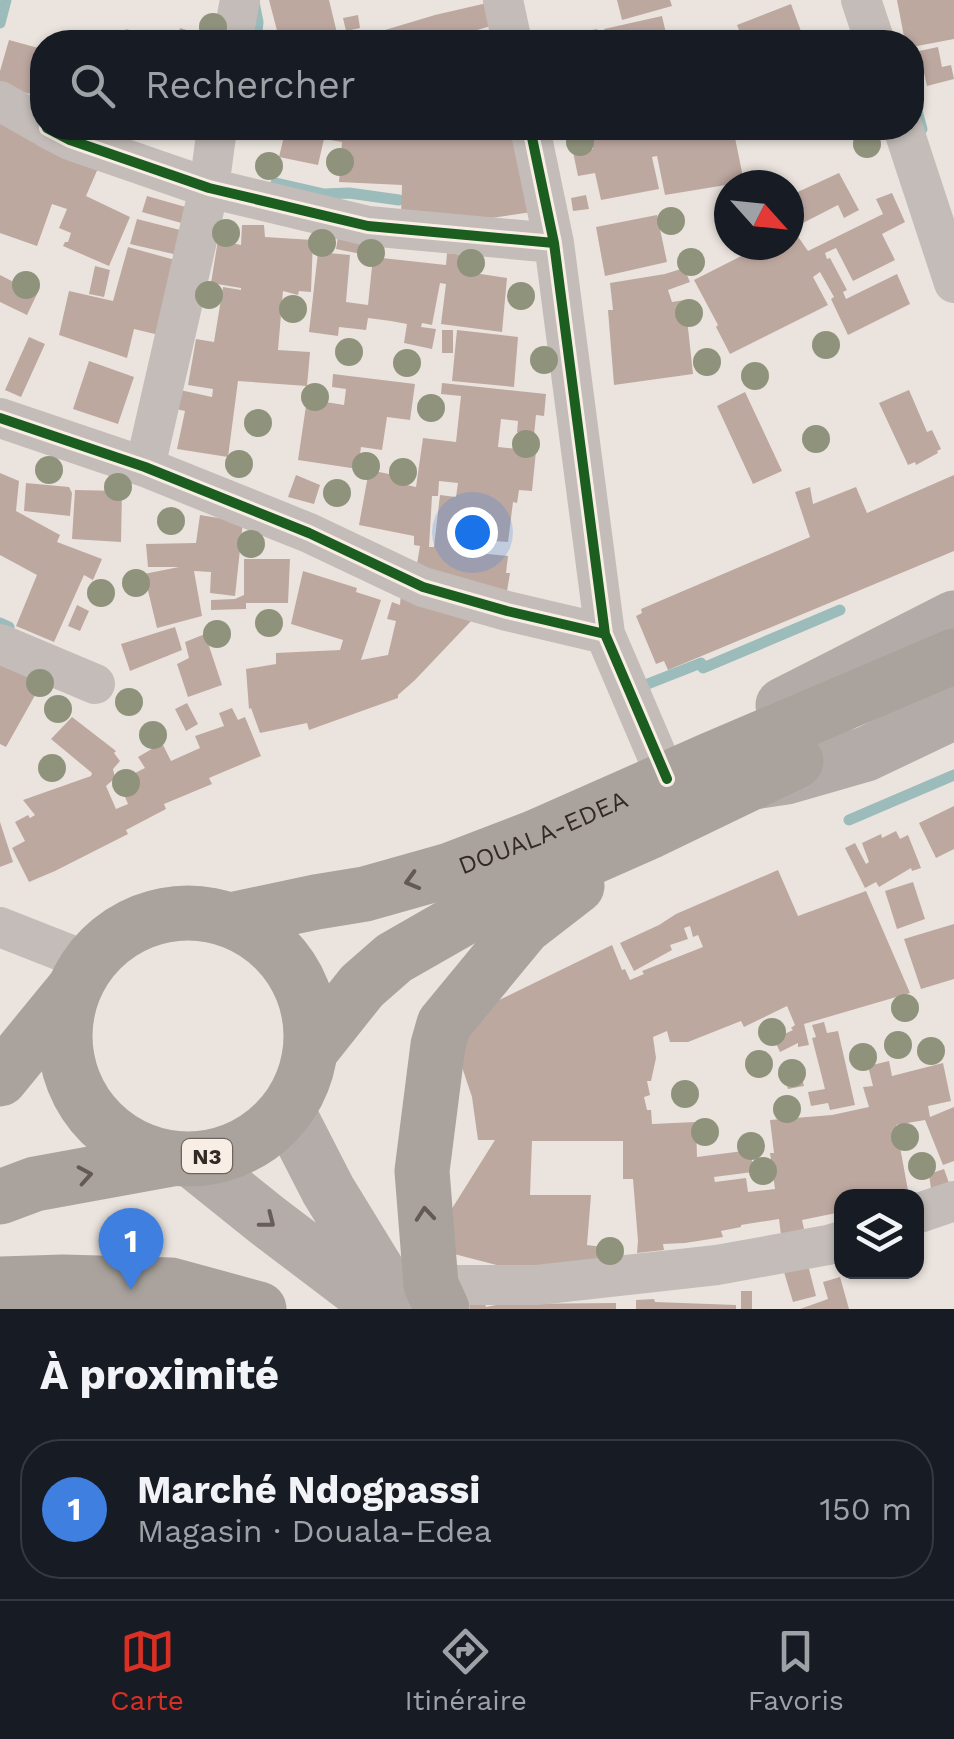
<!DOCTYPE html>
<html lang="fr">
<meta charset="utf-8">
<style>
body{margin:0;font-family:"Work Sans",sans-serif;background:#242831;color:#f1f3f6}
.controls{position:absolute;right:30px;bottom:30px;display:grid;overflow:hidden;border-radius:20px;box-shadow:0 2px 8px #0004}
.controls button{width:90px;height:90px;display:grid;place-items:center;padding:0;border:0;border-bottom:2px solid #363941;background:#171b24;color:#f1f3f6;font:50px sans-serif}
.compass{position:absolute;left:714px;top:170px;width:90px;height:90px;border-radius:50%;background:#171b24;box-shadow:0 2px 8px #0004;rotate:117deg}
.you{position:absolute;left:472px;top:532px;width:35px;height:35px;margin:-25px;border:8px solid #fff;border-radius:50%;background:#1a73e8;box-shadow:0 0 0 15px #1a73e833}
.badge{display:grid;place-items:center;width:65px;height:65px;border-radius:50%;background:#d93025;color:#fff;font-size:32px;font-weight:700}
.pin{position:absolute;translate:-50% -82px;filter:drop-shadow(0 2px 5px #0008)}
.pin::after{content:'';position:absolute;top:52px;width:35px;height:30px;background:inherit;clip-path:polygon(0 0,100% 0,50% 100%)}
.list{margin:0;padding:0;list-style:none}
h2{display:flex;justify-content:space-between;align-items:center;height:130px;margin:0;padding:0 40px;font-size:42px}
h2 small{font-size:32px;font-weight:400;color:#9ea1a6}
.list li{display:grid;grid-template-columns:65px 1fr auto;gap:30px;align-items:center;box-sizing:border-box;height:140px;margin:0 20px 20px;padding:0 20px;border:2px solid #363941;border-radius:40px}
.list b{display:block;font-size:38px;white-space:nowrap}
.list p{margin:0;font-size:32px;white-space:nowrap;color:#9ea1a6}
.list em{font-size:32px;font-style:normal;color:#9ea1a6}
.icon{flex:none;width:55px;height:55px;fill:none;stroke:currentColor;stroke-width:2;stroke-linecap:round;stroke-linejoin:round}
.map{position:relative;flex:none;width:954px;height:1309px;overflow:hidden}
.search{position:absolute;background:#171b24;box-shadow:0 2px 8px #0004;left:30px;right:30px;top:30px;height:110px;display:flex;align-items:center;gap:25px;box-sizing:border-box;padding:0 35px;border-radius:40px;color:#9ea1a6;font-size:38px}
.sheet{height:290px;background:#171b24}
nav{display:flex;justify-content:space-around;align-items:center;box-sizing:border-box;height:140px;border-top:2px solid #363941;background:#171b24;font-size:28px;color:#9ea1a6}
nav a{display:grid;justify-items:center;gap:5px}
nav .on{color:#d93025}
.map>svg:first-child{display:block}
</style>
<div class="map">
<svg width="954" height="1309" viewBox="0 0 954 1309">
<rect width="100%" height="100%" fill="#ebe4de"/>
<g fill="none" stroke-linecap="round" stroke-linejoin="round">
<!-- stream -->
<path stroke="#9bbcba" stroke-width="11" d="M254,2L258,22L256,42
M0,23L6,0
M912,93L922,129
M276,183L324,194L349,193L399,200
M0,623L9,627
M640,687L701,663L703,668L840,610
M849,820L954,775"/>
</g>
<!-- building -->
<path fill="#bda8a0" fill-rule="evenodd" d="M269,0H329L337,33L302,42H280Z
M617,0H670L672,6L622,20Z
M897,0H954V39L912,47V42H905Z
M487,3L494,25L477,30L480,42H345L435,15Z
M791,4L805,42H744L737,25Z
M358,15L360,28L346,31L343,18Z
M662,16L668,42H607L604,29Z
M180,28L213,38L212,42H176Z
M126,29L169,41V42H122Z
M597,29L600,42H571V34Z
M9,40L42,49V97L0,86V71Z
M938,47L942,67L951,65L954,79L927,86L919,51Z
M0,119L99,166L86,196L130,217L109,266L63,246L65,242H68L71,233L59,228L67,209L52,204L37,246L0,233Z
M286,128H520L532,212L465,222L401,215L402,185L339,182L342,142L324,139L318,165L279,157Z
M588,128H733L744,182L665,195L657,156L652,157L659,189L601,200L595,173L578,176L573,152L593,149Z
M839,173L859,210L844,218L838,205L799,225L789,204V196Z
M892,193L905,222L882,234L895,260L853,281L836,248L825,253L827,259L830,258L847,290L843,292L846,299L897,274L910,304L848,335L831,299L834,297L820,272L813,277L828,305L730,354L716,327L718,325L694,280L763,245H789V229L792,228L808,251L883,214L876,199Z
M586,195L589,209L573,211L571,198Z
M147,196L189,208L185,224L142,212Z
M657,215L667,262L605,276L596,227Z
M137,219L188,232L182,256L130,244Z
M242,225H264L265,237L313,240L311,292L299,291L298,295L283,291L278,350L310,352L307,386L238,381L228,457L177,449L185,411L167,407L171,388L212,397L213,389L188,385L196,339L214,342L223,287L241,290V288L211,283L218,240L241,245Z
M338,237L364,242L361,254L336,249Z
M128,247L175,260L159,335L134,329L127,358L59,335L69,291L113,301Z
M318,252L350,255L346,302L368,305L373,257L446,265L447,253L463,255L461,271L507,278L502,332L441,324L446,284L440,283L432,325L422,323L421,327L436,329L432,349L404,343L407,324L391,321L368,318L366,330L339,327L338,336L309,332Z
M95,266L110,270L104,297L89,294Z
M684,268L690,282L668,290L672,302L685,300L693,374L614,385L608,310H613L610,283L665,274Z
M0,275L37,294L27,315L0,302Z
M442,330H453V353H442Z
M457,330L518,337L514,387L452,381Z
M29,337L45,344L21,397L5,390Z
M89,361L134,377L118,424L73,409Z
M333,374L415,384L410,420L387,417L382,450L361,447L358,469L298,460L307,399L344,405L346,389L332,387Z
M442,383L546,394L544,416L536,415L534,435L517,432L518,421L501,419L498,447L536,451L532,491L519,490L517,503L513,502L508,542L480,540L478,553L508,556L506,573H510L507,591L415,576L420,546L414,545V536L359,525L369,470L409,478L407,485L416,487L423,438L456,442L461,396L441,394ZM439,481L458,483L456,497L440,495L434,547H429L432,496H438Z
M909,390L927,432L932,430L941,449L937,451L938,453L916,465L915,462L908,465L879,403Z
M745,392L782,471L753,484L717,406Z
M0,473L19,481L16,511L60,535L57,542L102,559L93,580L84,575L54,642L16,626L37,575L0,555Z
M296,475L320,485L314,504L288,497Z
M954,475V551L668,670L664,661L656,664L636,616L642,613L641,609L810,537L795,492L810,487L813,504L856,487L867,513Z
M26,483L69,487L72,493L70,516L24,511Z
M75,490L122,491L121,542L72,539Z
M200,515L243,522L235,596L210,593L211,572L194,571L202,616L157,628L144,574L179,567H148L146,544L196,543Z
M244,559H290L288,603H246V609L211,610V600L235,599L244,595Z
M303,571L357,588L356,592L381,600L361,660L388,655L396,621L387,619L392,602L400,605L401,593L472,620L415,680L398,695V698L309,730L307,723L260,733L251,708L249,709L246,669L276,664V653L340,650L343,640L291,624Z
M77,605L89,611L80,631L68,626Z
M175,627L182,650L130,671L121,644Z
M205,634L222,685L188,697L177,664L189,658L185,642Z
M0,656L43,681L6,747L0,744Z
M187,703L198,724L186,731L175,709Z
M232,708L238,720L245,717L261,756L209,778L212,784L164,804L166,809L126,830L128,834L55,871L29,882L12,848L25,841L15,822L28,815L30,818L35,815L23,800L91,776L92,773L51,739L72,717L116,751L114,753L120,761L113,769L115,778L106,786L116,809L128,804L125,797L137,790L129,776L145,768L138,757L162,743L171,761L200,748L195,736L224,726L219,713Z
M954,806V849L936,858L919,823Z
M0,822L13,862L0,867Z
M896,831L900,839L908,835L921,868L912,871L911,868L879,887L876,882L865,888L845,848L855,843L866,864L869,862L862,843L881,834L882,838Z
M778,870L798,916L866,891L910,993L804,1024L809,1045L798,1047V1043L780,1052L774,1039L793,1030L791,1028L795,1025L787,1006L744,1027L741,1021L688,1042H670L667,1031L653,1037L656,1058L651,1081H647L650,1095L644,1097L647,1110H651L652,1124L696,1122L697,1157L751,1150L753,1172L714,1177L715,1182L746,1178L748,1192L775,1189L770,1153H774L770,1120L832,1115L869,1107L863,1087L873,1086L868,1066L889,1061L892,1076L943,1063L951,1101L928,1106L930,1117L954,1107V1161L943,1165L925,1120L896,1125L909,1196H841V1212L802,1220L804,1229L781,1235L779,1219L741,1225V1227L721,1231L723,1237L685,1243L663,1244L664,1250L637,1253L638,1241L633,1179H623V1141H532L530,1195H591L587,1245L603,1247L600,1264L523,1272L431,1248L436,1234L495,1140H478L472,1097L448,1025L612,945L622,970L625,969L630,980L644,974L642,971L703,947L698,935L693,937L690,926L684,928L688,939L670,945L672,950L634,971L620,943L659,925L676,914Z
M913,882L925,919L897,929L885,891Z
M954,924V979L921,989L904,939Z
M824,1022L827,1033L838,1031L855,1105L830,1110L828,1103L811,1106L808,1092L825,1089L812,1038L816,1037L812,1025Z
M801,1075L804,1086L788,1089L785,1078Z
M944,1169L949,1183L931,1189L929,1174Z
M808,1265L816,1296L793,1302L784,1272Z
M840,1277L849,1309H800L828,1299L823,1282Z
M741,1291H752V1309H741Z
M654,1299L655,1302L736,1305V1309H636V1300Z
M484,1300L486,1307L501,1304L616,1303V1309H470L469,1304Z"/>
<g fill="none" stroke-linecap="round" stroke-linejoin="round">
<!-- street -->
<path stroke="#c3bcb8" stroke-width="40" d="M503,0L512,42
M861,0L875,42
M232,42L240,0
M0,101L42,125
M47,128L70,140L209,188L368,226L554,243
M530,128L554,243L605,634L667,779
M903,128L954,283
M0,418L145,467L309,533L423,587L507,611L605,634
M145,467L209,188L217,128
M0,644L95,684
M0,927L89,962
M916,1214L954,1201
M431,1285H537L717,1265L828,1245L842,1241"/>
<!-- secondary -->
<path stroke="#b4aca8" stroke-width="55" d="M287,1110L328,1190L399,1306
M192,1160L268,1221L384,1309"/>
<!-- primary -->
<path stroke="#b2aba7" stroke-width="55" d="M783,705L954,618
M753,782L786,777L866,754L954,712"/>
<!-- highway -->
<g stroke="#aaa39d" stroke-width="55">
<circle cx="188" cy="1036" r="123"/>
<path id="s1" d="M231,920L316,902L365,894L450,870L536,837L710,760L954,656"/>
<path d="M311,1050L362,986L394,958L497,899L651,831L796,761"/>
<path d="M0,1079L73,990"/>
<path d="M0,1197L35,1184L172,1159"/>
<path d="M0,1284L63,1282L171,1285L259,1309"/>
<path d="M442,1309L431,1285L422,1171L438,1045L444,1024L524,927L577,886"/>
</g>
<!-- cycleway casing -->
<g stroke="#f8eee5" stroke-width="16">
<path id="cycleway" d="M47,128L70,140L209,188L368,226L554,243
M530,128L554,243L605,634L667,779
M0,418L145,467L309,533L423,587L507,611L605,634"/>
</g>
<!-- cycleway -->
<use href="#cycleway" stroke="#1b5e20" stroke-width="10"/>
</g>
<!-- trees -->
<g fill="#90937c">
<circle cx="213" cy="27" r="14"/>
<circle cx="580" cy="142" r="14"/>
<circle cx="867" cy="144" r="14"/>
<circle cx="340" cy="162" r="14"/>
<circle cx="269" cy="166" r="14"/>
<circle cx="671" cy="221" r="14"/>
<circle cx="226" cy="233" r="14"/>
<circle cx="322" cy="243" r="14"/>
<circle cx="371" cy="253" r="14"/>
<circle cx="691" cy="262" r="14"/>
<circle cx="471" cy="263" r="14"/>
<circle cx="26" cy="285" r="14"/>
<circle cx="209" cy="295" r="14"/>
<circle cx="521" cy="296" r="14"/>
<circle cx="293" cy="309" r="14"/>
<circle cx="689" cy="313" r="14"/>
<circle cx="826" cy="345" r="14"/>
<circle cx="349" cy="352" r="14"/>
<circle cx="544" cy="360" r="14"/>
<circle cx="707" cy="362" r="14"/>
<circle cx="407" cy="363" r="14"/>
<circle cx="755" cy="376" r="14"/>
<circle cx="315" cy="397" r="14"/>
<circle cx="431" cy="408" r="14"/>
<circle cx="258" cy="423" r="14"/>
<circle cx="816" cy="439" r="14"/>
<circle cx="526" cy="444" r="14"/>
<circle cx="239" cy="464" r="14"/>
<circle cx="366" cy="466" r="14"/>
<circle cx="49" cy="470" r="14"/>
<circle cx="403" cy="472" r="14"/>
<circle cx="118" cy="487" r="14"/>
<circle cx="337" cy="493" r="14"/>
<circle cx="171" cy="521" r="14"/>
<circle cx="251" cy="544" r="14"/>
<circle cx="136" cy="583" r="14"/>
<circle cx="101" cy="593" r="14"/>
<circle cx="269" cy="623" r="14"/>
<circle cx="217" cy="634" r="14"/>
<circle cx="40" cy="683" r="14"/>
<circle cx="129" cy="702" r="14"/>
<circle cx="58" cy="709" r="14"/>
<circle cx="153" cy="735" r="14"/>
<circle cx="52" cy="768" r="14"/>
<circle cx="126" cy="783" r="14"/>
<circle cx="905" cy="1008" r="14"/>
<circle cx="772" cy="1032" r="14"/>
<circle cx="898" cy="1045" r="14"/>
<circle cx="931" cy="1051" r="14"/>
<circle cx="863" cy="1057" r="14"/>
<circle cx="759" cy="1064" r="14"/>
<circle cx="792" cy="1073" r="14"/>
<circle cx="685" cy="1094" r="14"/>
<circle cx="787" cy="1109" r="14"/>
<circle cx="705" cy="1132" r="14"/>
<circle cx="905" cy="1137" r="14"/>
<circle cx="751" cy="1146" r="14"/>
<circle cx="922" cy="1166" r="14"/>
<circle cx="763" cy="1171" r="14"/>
<circle cx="610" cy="1251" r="14"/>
</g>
<!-- one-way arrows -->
<defs><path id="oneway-chevron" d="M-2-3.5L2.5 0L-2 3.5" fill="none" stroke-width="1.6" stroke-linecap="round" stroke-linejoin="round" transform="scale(2.5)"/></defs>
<g stroke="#635a56">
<use href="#oneway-chevron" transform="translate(412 881) rotate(164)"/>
<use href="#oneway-chevron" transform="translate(85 1175) rotate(-10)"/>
<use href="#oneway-chevron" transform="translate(425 1214) rotate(-95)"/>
</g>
<use stroke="#675e5a" href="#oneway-chevron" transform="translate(268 1221) rotate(38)"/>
<g text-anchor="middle" stroke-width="10" stroke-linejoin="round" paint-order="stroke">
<!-- shield labels -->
<rect fill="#f8eee5" stroke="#6e655f" stroke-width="2.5" x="182" y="1139" width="50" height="34" rx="8"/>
<g font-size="22" font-weight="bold" fill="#332a26">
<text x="207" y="1164">N3</text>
</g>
<!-- street labels -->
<g font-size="25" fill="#332a26" stroke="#f8eee5">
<text dy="9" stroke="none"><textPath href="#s1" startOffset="325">DOUALA-EDEA</textPath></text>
</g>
</g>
</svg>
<div class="controls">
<button><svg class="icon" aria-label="layers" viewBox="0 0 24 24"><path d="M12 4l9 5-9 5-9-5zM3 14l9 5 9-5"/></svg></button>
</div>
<svg class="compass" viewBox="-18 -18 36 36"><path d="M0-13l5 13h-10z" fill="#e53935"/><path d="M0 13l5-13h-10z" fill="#9ea1a6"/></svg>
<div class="you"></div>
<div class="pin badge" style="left:131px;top:1290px;background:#3f7fe0">1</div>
<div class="search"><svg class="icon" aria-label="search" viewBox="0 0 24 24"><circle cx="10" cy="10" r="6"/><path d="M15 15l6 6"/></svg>Rechercher</div>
</div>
<section class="sheet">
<h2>À proximité<small></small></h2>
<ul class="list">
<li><span class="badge" style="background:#3f7fe0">1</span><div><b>Marché Ndogpassi</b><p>Magasin · Douala-Edea</p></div><em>150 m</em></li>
</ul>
</section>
<nav>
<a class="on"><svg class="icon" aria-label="map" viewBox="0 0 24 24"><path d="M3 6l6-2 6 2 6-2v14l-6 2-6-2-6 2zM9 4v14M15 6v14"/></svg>Carte</a>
<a><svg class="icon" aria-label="directions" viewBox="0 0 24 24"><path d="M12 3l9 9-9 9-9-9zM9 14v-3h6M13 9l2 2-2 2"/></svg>Itinéraire</a>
<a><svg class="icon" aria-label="saved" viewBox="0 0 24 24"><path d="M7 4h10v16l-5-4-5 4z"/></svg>Favoris</a>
</nav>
